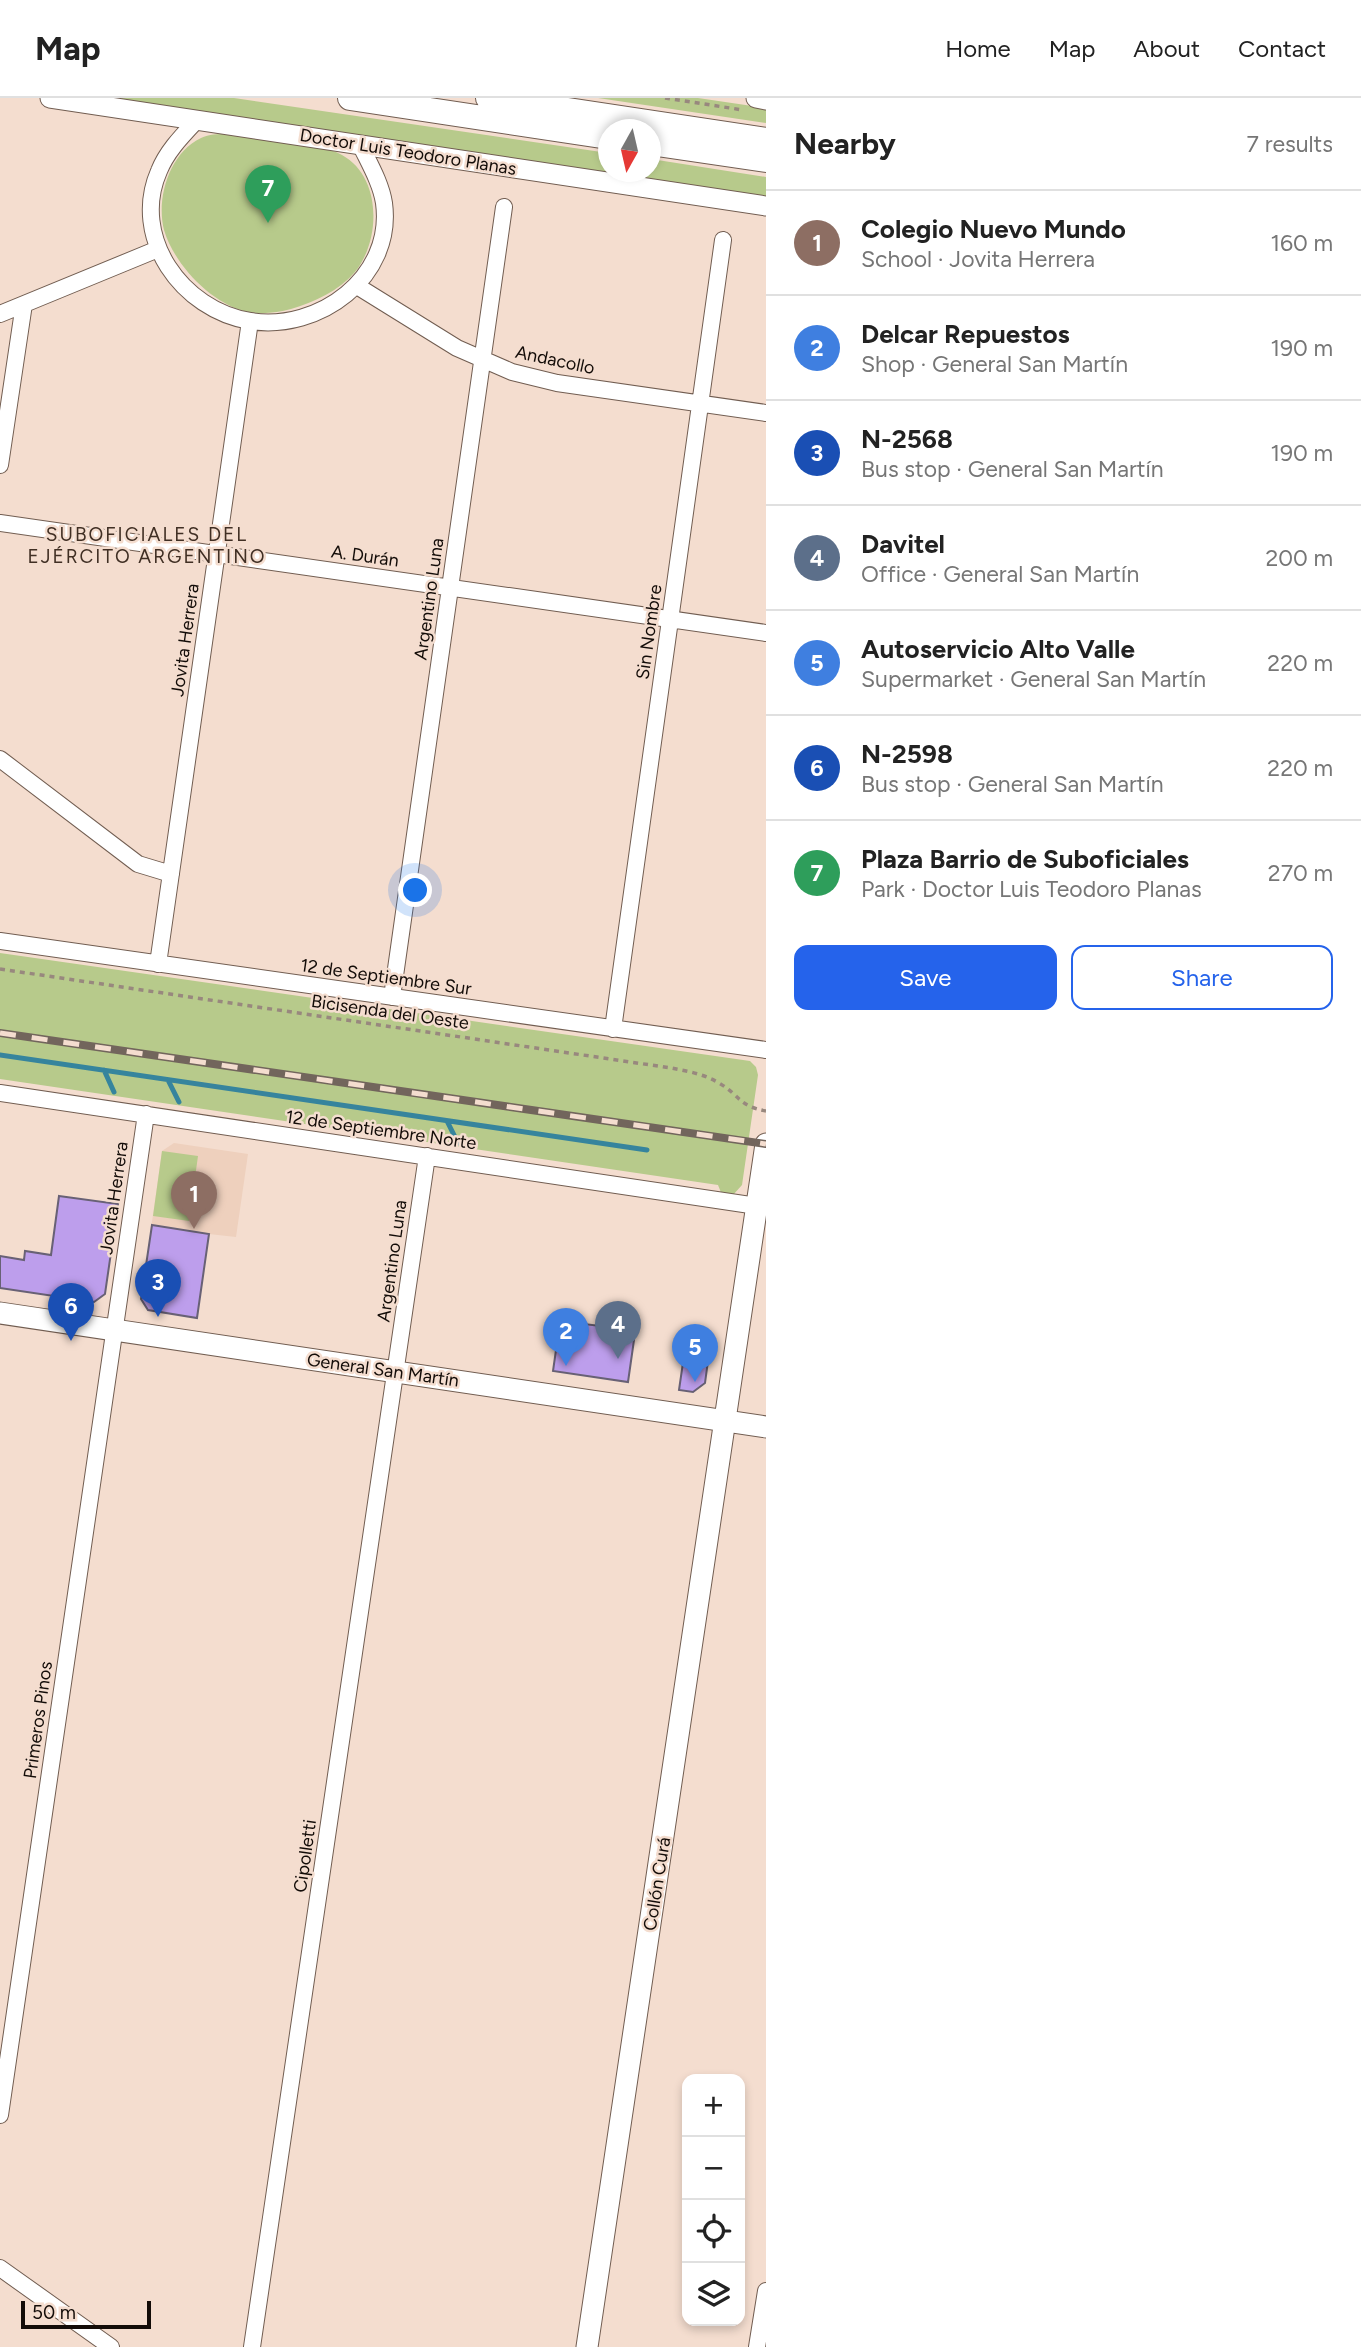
<!DOCTYPE html>
<meta charset="utf-8">
<style>
body{margin:0;font-family:Figtree,sans-serif;background:#f6f6f6;color:#222}
.controls{position:absolute;right:21px;bottom:21px;display:grid;overflow:hidden;border-radius:14px;box-shadow:0 4px 10px #0003}
.controls button{width:63px;height:63px;display:grid;place-items:center;padding:0;border:0;border-bottom:2px solid #e0e0e0;background:#fff;color:#222;font:35px sans-serif}
.compass{position:absolute;left:598px;top:21px;width:63px;height:63px;border-radius:50%;background:#fff;box-shadow:0 4px 10px #0003;rotate:188deg}
.scale{position:absolute;left:21px;bottom:18px;width:130px;box-sizing:border-box;padding-left:7px;border:4px solid #130c08;border-top:0;font-size:19px;line-height:24px;white-space:nowrap;color:#130c08;-webkit-text-stroke:5px #f4ddcf;paint-order:stroke}
.you{position:absolute;left:416px;top:793px;width:24px;height:24px;margin:-18px;border:5px solid #fff;border-radius:50%;background:#1a73e8;box-shadow:0 0 0 10px #1a73e833}
.badge{display:grid;place-items:center;width:46px;height:46px;border-radius:50%;background:#2563eb;color:#fff;font-size:23px;font-weight:700}
.pin{position:absolute;translate:-50% -58px;filter:drop-shadow(0 2px 4px #0008)}
.pin::after{content:'';position:absolute;top:37px;width:24px;height:21px;background:inherit;clip-path:polygon(0 0,100% 0,50% 100%)}
.list{margin:0;padding:0;list-style:none}
h2{display:flex;justify-content:space-between;align-items:center;height:91px;margin:0;padding:0 28px;font-size:30px}
h2 small{font-size:23px;font-weight:400;color:#767676}
.list li{display:grid;grid-template-columns:46px 1fr auto;gap:21px;align-items:center;box-sizing:border-box;height:105px;padding:0 28px;border-top:2px solid #e0e0e0}
.list b{display:block;font-size:26px;white-space:nowrap}
.list p{margin:0;font-size:23px;white-space:nowrap;color:#767676}
.list em{font-size:23px;font-style:normal;color:#767676}
.actions{display:flex;gap:14px;padding:21px 28px}
.actions a{flex:1;padding:16px 0;border:2px solid #2563eb;border-radius:14px;text-align:center;font-size:24px;color:#2563eb}
.actions .main{background:#2563eb;color:#fff}
.icon{flex:none;width:38px;height:38px;fill:none;stroke:currentColor;stroke-width:2;stroke-linecap:round;stroke-linejoin:round}
.map{position:relative;flex:none;width:766px;height:2249px;overflow:hidden}
header{display:flex;align-items:center;gap:42px;box-sizing:border-box;height:98px;padding:0 35px;background:#fff;border-bottom:2px solid #e0e0e0}
header strong{font-size:33px}
nav{display:flex;gap:38px;margin-inline-start:auto;font-size:24px}
main{display:flex}
aside{flex:1;background:#fff}
.map>svg:first-child{display:block}
</style>
<header>
<strong>Map</strong>
<nav><a>Home</a><a>Map</a><a>About</a><a>Contact</a></nav>
</header>
<main>
<div class="map">
<svg width="766" height="2249" viewBox="0 0 766 2249">
<rect width="100%" height="100%" fill="#f4ddcf"/>
<!-- built -->
<path fill="#eed0bd" d="M174,1045L248,1056L236,1139L209,1136L197,1220L148,1212L141,1201L162,1053Z"/>
<!-- green -->
<path fill="#b7ca8b" d="M100,0H234L608,55V74H650L651,61L766,79V99Z
M598,0H698L766,10V25Z
M227,36C250,40 273,43 295,46C311,49 328,49 342,57C382,79 381,142 355,174C339,193 314,204 291,211C276,215 259,217 244,213C210,204 174,166 164,132C156,101 169,55 201,40C209,36 218,36 227,36Z
M0,855L750,963L756,969L758,977L742,1087L733,1097H722L718,1087L0,981Z
M162,1053L198,1058L189,1123L153,1118Z"/>
<g fill="none" stroke-linecap="round" stroke-linejoin="round">
<!-- stream -->
<path stroke="#36849d" stroke-width="5" d="M0,957L647,1052
M104,972L114,994
M168,982L179,1004
M447,1023L458,1045"/>
</g>
<!-- building -->
<path fill="#bd9eec" stroke="#686175" stroke-width="2" d="M59,1098L118,1106L105,1196L94,1204L0,1190V1158L24,1162L25,1153L51,1157Z
M152,1127L209,1136L197,1220L148,1212L141,1201Z
M584,1226L609,1229L608,1238L634,1242L628,1284L553,1273L559,1231L583,1234Z
M686,1244L710,1248L705,1285L693,1294L679,1292Z"/>
<g fill="none" stroke-linecap="round" stroke-linejoin="round">
<!-- minor casing -->
<g stroke="#715d51" stroke-width="18">
<path id="minor" d="M197,22C182,38 167,53 159,73C130,139 182,212 250,223C319,234 394,179 384,105C381,85 369,65 360,46
M357,188L457,250L512,274L557,285L766,315
M0,216L158,151
M0,367L24,206
M0,425L766,535
M0,661L138,766L171,776
M0,843L766,952
M158,866L250,223
M392,899L504,109
M613,931L723,142
M0,995L757,1108
M0,2017L146,1016
M0,2170L111,2249
M252,2249L427,1058
M757,2249L766,2193"/>
</g>
<!-- tertiary casing -->
<g stroke="#715d51" stroke-width="21">
<path id="tertiary" d="M50,0L766,108
M756,0L766,2"/>
</g>
<!-- secondary casing -->
<g stroke="#715d51" stroke-width="23">
<path id="secondary" d="M0,1215L766,1329
M587,2249L766,1046"/>
</g>
<!-- trunk casing -->
<g stroke="#715d51" stroke-width="26">
<path id="trunk" d="M350,0L608,39
M488,0L766,42
M650,45L766,62"/>
</g>
<!-- path -->
<path stroke="#98887e" stroke-width="3.5" stroke-dasharray="5 5" stroke-linecap="butt" d="M665,0L743,12
M0,871L671,970C687,973 704,976 719,985C741,998 738,1008 766,1013"/>
<!-- minor -->
<use href="#minor" stroke="#fff" stroke-width="16"/>
<!-- tertiary -->
<use href="#tertiary" stroke="#fff" stroke-width="19"/>
<!-- secondary -->
<use href="#secondary" stroke="#fff" stroke-width="21"/>
<!-- trunk -->
<use href="#trunk" stroke="#fff" stroke-width="24"/>
<!-- rail casing -->
<g stroke="#72655c" stroke-width="8">
<path id="rail" d="M0,935L766,1046"/>
</g>
<!-- rail -->
<use href="#rail" stroke="#f4ddcf" stroke-width="5" stroke-dasharray="16" stroke-linecap="butt"/>
</g>
<g text-anchor="middle" stroke-width="5" stroke-linejoin="round" paint-order="stroke">
<!-- street labels -->
<g font-size="18" fill="#130c08" stroke="#f4ddcf">
<text transform="translate(408 54) rotate(9)" y="6">Doctor Luis Teodoro Planas</text>
<text transform="translate(555 262) rotate(12)" y="6">Andacollo</text>
<text transform="translate(365 458) rotate(8)" y="6">A. Durán</text>
<text transform="translate(429 501) rotate(-82)" y="6">Argentino Luna</text>
<text transform="translate(649 534) rotate(-82)" y="6">Sin Nombre</text>
<text transform="translate(185 542) rotate(-82)" y="6">Jovita Herrera</text>
<text transform="translate(386 879) rotate(8)" y="6">12 de Septiembre Sur</text>
<text transform="translate(390 914) rotate(8)" y="6">Bicisenda del Oeste</text>
<text transform="translate(381 1032) rotate(8)" y="6">12 de Septiembre Norte</text>
<text transform="translate(114 1100) rotate(-82)" y="6">Jovita Herrera</text>
<text transform="translate(392 1163) rotate(-82)" y="6">Argentino Luna</text>
<text transform="translate(383 1272) rotate(8)" y="6">General San Martín</text>
<text transform="translate(38 1622) rotate(-82)" y="6">Primeros Pinos</text>
<text transform="translate(305 1758) rotate(-82)" y="6">Cipolletti</text>
<text transform="translate(657 1786) rotate(-81)" y="6">Collón Curá</text>
</g>
<!-- neighbourhood labels -->
<g font-size="19" letter-spacing="2" fill="#402f24" stroke="#f4ddcf">
<text x="147" y="443">SUBOFICIALES DEL<tspan x="147" dy="22">EJÉRCITO ARGENTINO</tspan></text>
</g>
</g>
</svg>
<div class="controls">
<button>+</button>
<button>−</button>
<button><svg class="icon" aria-label="locate" viewBox="0 0 24 24"><circle cx="12" cy="12" r="6"/><path d="M12 2v4M12 18v4M2 12h4M18 12h4"/></svg></button>
<button><svg class="icon" aria-label="layers" viewBox="0 0 24 24"><path d="M12 4l9 5-9 5-9-5zM3 14l9 5 9-5"/></svg></button>
</div>
<svg class="compass" viewBox="-18 -18 36 36"><path d="M0-13l5 13h-10z" fill="#e53935"/><path d="M0 13l5-13h-10z" fill="#767676"/></svg>
<div class="scale">50 m</div>
<div class="you"></div>
<div class="pin badge" style="left:194px;top:1131px;background:#8d6e63">1</div>
<div class="pin badge" style="left:566px;top:1268px;background:#3f7fe0">2</div>
<div class="pin badge" style="left:158px;top:1219px;background:#1a4fb4">3</div>
<div class="pin badge" style="left:618px;top:1261px;background:#5c6f8a">4</div>
<div class="pin badge" style="left:695px;top:1284px;background:#3f7fe0">5</div>
<div class="pin badge" style="left:71px;top:1243px;background:#1a4fb4">6</div>
<div class="pin badge" style="left:268px;top:125px;background:#2e9e5b">7</div>
</div>
<aside>
<h2>Nearby<small>7 results</small></h2>
<ul class="list">
<li><span class="badge" style="background:#8d6e63">1</span><div><b>Colegio Nuevo Mundo</b><p>School · Jovita Herrera</p></div><em>160 m</em></li>
<li><span class="badge" style="background:#3f7fe0">2</span><div><b>Delcar Repuestos</b><p>Shop · General San Martín</p></div><em>190 m</em></li>
<li><span class="badge" style="background:#1a4fb4">3</span><div><b>N-2568</b><p>Bus stop · General San Martín</p></div><em>190 m</em></li>
<li><span class="badge" style="background:#5c6f8a">4</span><div><b>Davitel</b><p>Office · General San Martín</p></div><em>200 m</em></li>
<li><span class="badge" style="background:#3f7fe0">5</span><div><b>Autoservicio Alto Valle</b><p>Supermarket · General San Martín</p></div><em>220 m</em></li>
<li><span class="badge" style="background:#1a4fb4">6</span><div><b>N-2598</b><p>Bus stop · General San Martín</p></div><em>220 m</em></li>
<li><span class="badge" style="background:#2e9e5b">7</span><div><b>Plaza Barrio de Suboficiales</b><p>Park · Doctor Luis Teodoro Planas</p></div><em>270 m</em></li>
</ul>
<div class="actions"><a class="main">Save</a><a>Share</a></div>
</aside>
</main>
